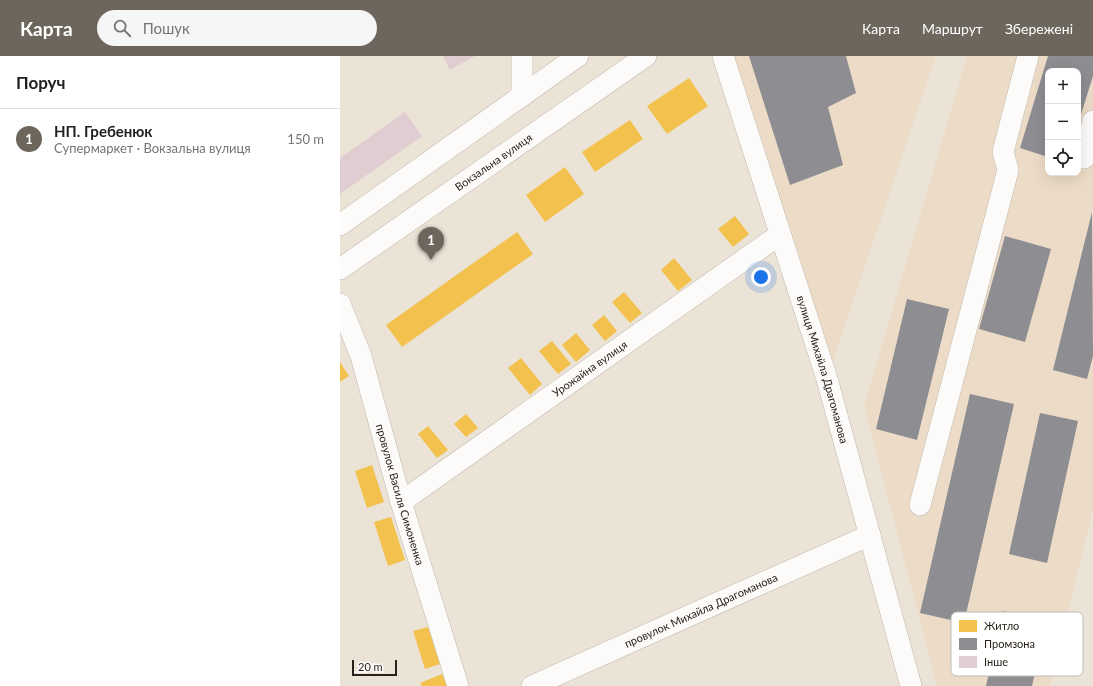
<!DOCTYPE html>
<html lang="uk">
<meta charset="utf-8">
<style>
body{margin:0;font-family:Lato,sans-serif;background:#f6f6f6;color:#202124}
.controls{position:absolute;right:12px;top:12px;display:grid;overflow:hidden;border-radius:8px;box-shadow:0 4px 16px #0002}
.controls button{width:36px;height:36px;display:grid;place-items:center;padding:0;border:0;border-bottom:1px solid #e0e0e0;background:#fff;color:#202124;font:20px sans-serif}
.scale{position:absolute;left:12px;bottom:10px;width:45px;box-sizing:border-box;padding-left:4px;border:2px solid #28221a;border-top:0;font-size:11px;line-height:14px;white-space:nowrap;color:#28221a;-webkit-text-stroke:3px #fff;paint-order:stroke}
.you{position:absolute;left:421px;top:221px;width:14px;height:14px;margin:-10px;border:3px solid #fff;border-radius:50%;background:#1a73e8;box-shadow:0 0 0 6px #1a73e833}
.badge{display:grid;place-items:center;width:26px;height:26px;border-radius:50%;background:#6d665c;color:#fff;font-size:13px;font-weight:700}
.pin{position:absolute;translate:-50% -33px;filter:drop-shadow(0 1px 2px #0008)}
.pin::after{content:'';position:absolute;top:21px;width:14px;height:12px;background:inherit;clip-path:polygon(0 0,100% 0,50% 100%)}
.list{margin:0;padding:0;list-style:none}
h2{display:flex;justify-content:space-between;align-items:center;height:52px;margin:0;padding:0 16px;font-size:17px}
h2 small{font-size:13px;font-weight:400;color:#757577}
.list li{display:grid;grid-template-columns:26px 1fr auto;gap:12px;align-items:center;box-sizing:border-box;height:60px;padding:0 16px;border-top:1px solid #e0e0e0}
.list b{display:block;font-size:15px;white-space:nowrap}
.list p{margin:0;font-size:13px;white-space:nowrap;color:#757577}
.list em{font-size:13px;font-style:normal;color:#757577}
.icon{flex:none;width:22px;height:22px;fill:none;stroke:currentColor;stroke-width:2;stroke-linecap:round;stroke-linejoin:round}
.map{position:relative;flex:none;width:753px;height:630px;overflow:hidden}
header{display:flex;align-items:center;gap:24px;box-sizing:border-box;height:56px;padding:0 20px;background:#6d665c;color:#fff}
header strong{font-size:19px}
nav{display:flex;gap:22px;margin-inline-start:auto;font-size:14px}
.search{width:280px;height:36px;background:#f6f6f6;display:flex;align-items:center;gap:10px;box-sizing:border-box;padding:0 14px;border-radius:22px;color:#757577;font-size:15px}
main{display:flex}
aside{flex:1;background:#fff}
.map>svg:first-child{display:block}
</style>
<header>
<strong>Карта</strong>
<div class="search"><svg class="icon" aria-label="search" viewBox="0 0 24 24"><circle cx="10" cy="10" r="6"/><path d="M15 15l6 6"/></svg>Пошук</div>
<nav><a>Карта</a><a>Маршрут</a><a>Збережені</a></nav>
</header>
<main>
<aside>
<h2>Поруч<small></small></h2>
<ul class="list">
<li><span class="badge">1</span><div><b>НП. Гребенюк</b><p>Супермаркет · Вокзальна вулиця</p></div><em>150 m</em></li>
</ul>
</aside>
<div class="map">
<svg width="753" height="630" viewBox="0 0 753 630">
<rect width="100%" height="100%" fill="#ece3d7"/>
<!-- built -->
<path fill="#ecdcc7" fill-rule="evenodd" d="M383,0H596L487,323Z
M627,0H753V453L710,630H597L524,350ZM708,15H738V117H708Z"/>
<!-- homes -->
<path fill="#f2c14e" d="M349,22L368,50L327,78L307,50Z
M290,64L303,83L255,116L242,96Z
M225,111L244,138L205,166L186,139Z
M395,160L409,178L393,191L378,173Z
M177,176L193,198L62,291L46,269Z
M334,202L352,224L338,235L321,214Z
M284,236L302,257L290,267L272,246Z
M264,259L277,275L265,285L252,269Z
M236,277L250,294L236,306L222,289Z
M212,285L231,308L218,318L199,295Z
M181,302L202,328L190,339L168,312Z
M0,306L9,320L0,326Z
M126,358L138,372L126,381L114,368Z
M88,370L108,394L97,402L78,378Z
M32,409L44,446L27,452L15,415Z
M51,461L65,504L48,510L34,466Z
M88,571L100,608L85,613L73,575Z
M102,618L107,630H82L80,627Z"/>
<!-- industry -->
<path fill="#8d8d92" d="M409,0H506L516,37L488,51L503,109L450,129Z
M708,0H753V20L738,68V15H708V101L680,92Z
M752,156L753,300L747,323L713,314Z
M665,180L711,193L685,286L639,273Z
M567,243L609,253L577,384L536,373Z
M630,338L674,348L624,567L580,557Z
M700,357L738,365L707,507L669,498Z
M663,555L707,565L692,630H646Z"/>
<!-- building -->
<path fill="#dfcdd2" d="M103,0H135L110,14Z
M65,56L82,80L0,138V102Z"/>
<g fill="none" stroke-linecap="round" stroke-linejoin="round">
<!-- minor casing -->
<g stroke="#bfb8ae" stroke-width="22">
<g id="minor">
<path d="M182,0V40"/>
<path id="s1" d="M383,0L487,323L571,630"/>
<path d="M744,102L753,65"/>
<path d="M0,169L238,0"/>
<path id="s2" d="M0,213L306,0"/>
<path id="s3" d="M0,248L21,300L61,446L118,630"/>
<path id="s4" d="M61,446L439,179"/>
<path d="M580,449L668,114L663,96L688,0"/>
<path id="s5" d="M192,630L530,479"/>
</g>
</g>
<!-- minor -->
<use href="#minor" stroke="#fcfbf9" stroke-width="21"/>
</g>
<g text-anchor="middle" stroke-width="4" stroke-linejoin="round" paint-order="stroke">
<!-- street labels -->
<g font-size="11" fill="#28221a" stroke="#fff">
<text dy="4" stroke="none"><textPath href="#s2" startOffset="187">Вокзальна вулиця</textPath></text>
<text dy="4" stroke="none"><textPath href="#s4" startOffset="231">Урожайна вулиця</textPath></text>
<text dy="4" stroke="none"><textPath href="#s1" startOffset="329">вулиця Михайла Драгоманова</textPath></text>
<text dy="4" stroke="none"><textPath href="#s3" startOffset="200">провулок Василя Симоненка</textPath></text>
<text dy="4" stroke="none"><textPath href="#s5" startOffset="185">провулок Михайла Драгоманова</textPath></text>
</g>
</g>
<!-- legend -->
<rect x="611" y="556" width="132" height="64" rx="6" fill="#fff" stroke="#bebdba" stroke-width="1"/>
<rect x="619" y="564" width="18" height="12" fill="#f2c14e"/>
<rect x="619" y="582" width="18" height="12" fill="#8d8d92"/>
<rect x="619" y="600" width="18" height="12" fill="#dfcdd2"/>
<g font-size="11" fill="#28221a">
<text x="644" y="574">Житло</text>
<text x="644" y="592">Промзона</text>
<text x="644" y="610">Інше</text>
</g>
</svg>
<div class="controls">
<button>+</button>
<button>−</button>
<button><svg class="icon" aria-label="locate" viewBox="0 0 24 24"><circle cx="12" cy="12" r="6"/><path d="M12 2v4M12 18v4M2 12h4M18 12h4"/></svg></button>
</div>
<div class="scale">20 m</div>
<div class="you"></div>
<div class="pin badge" style="left:91px;top:204px">1</div>
</div>
</main>
